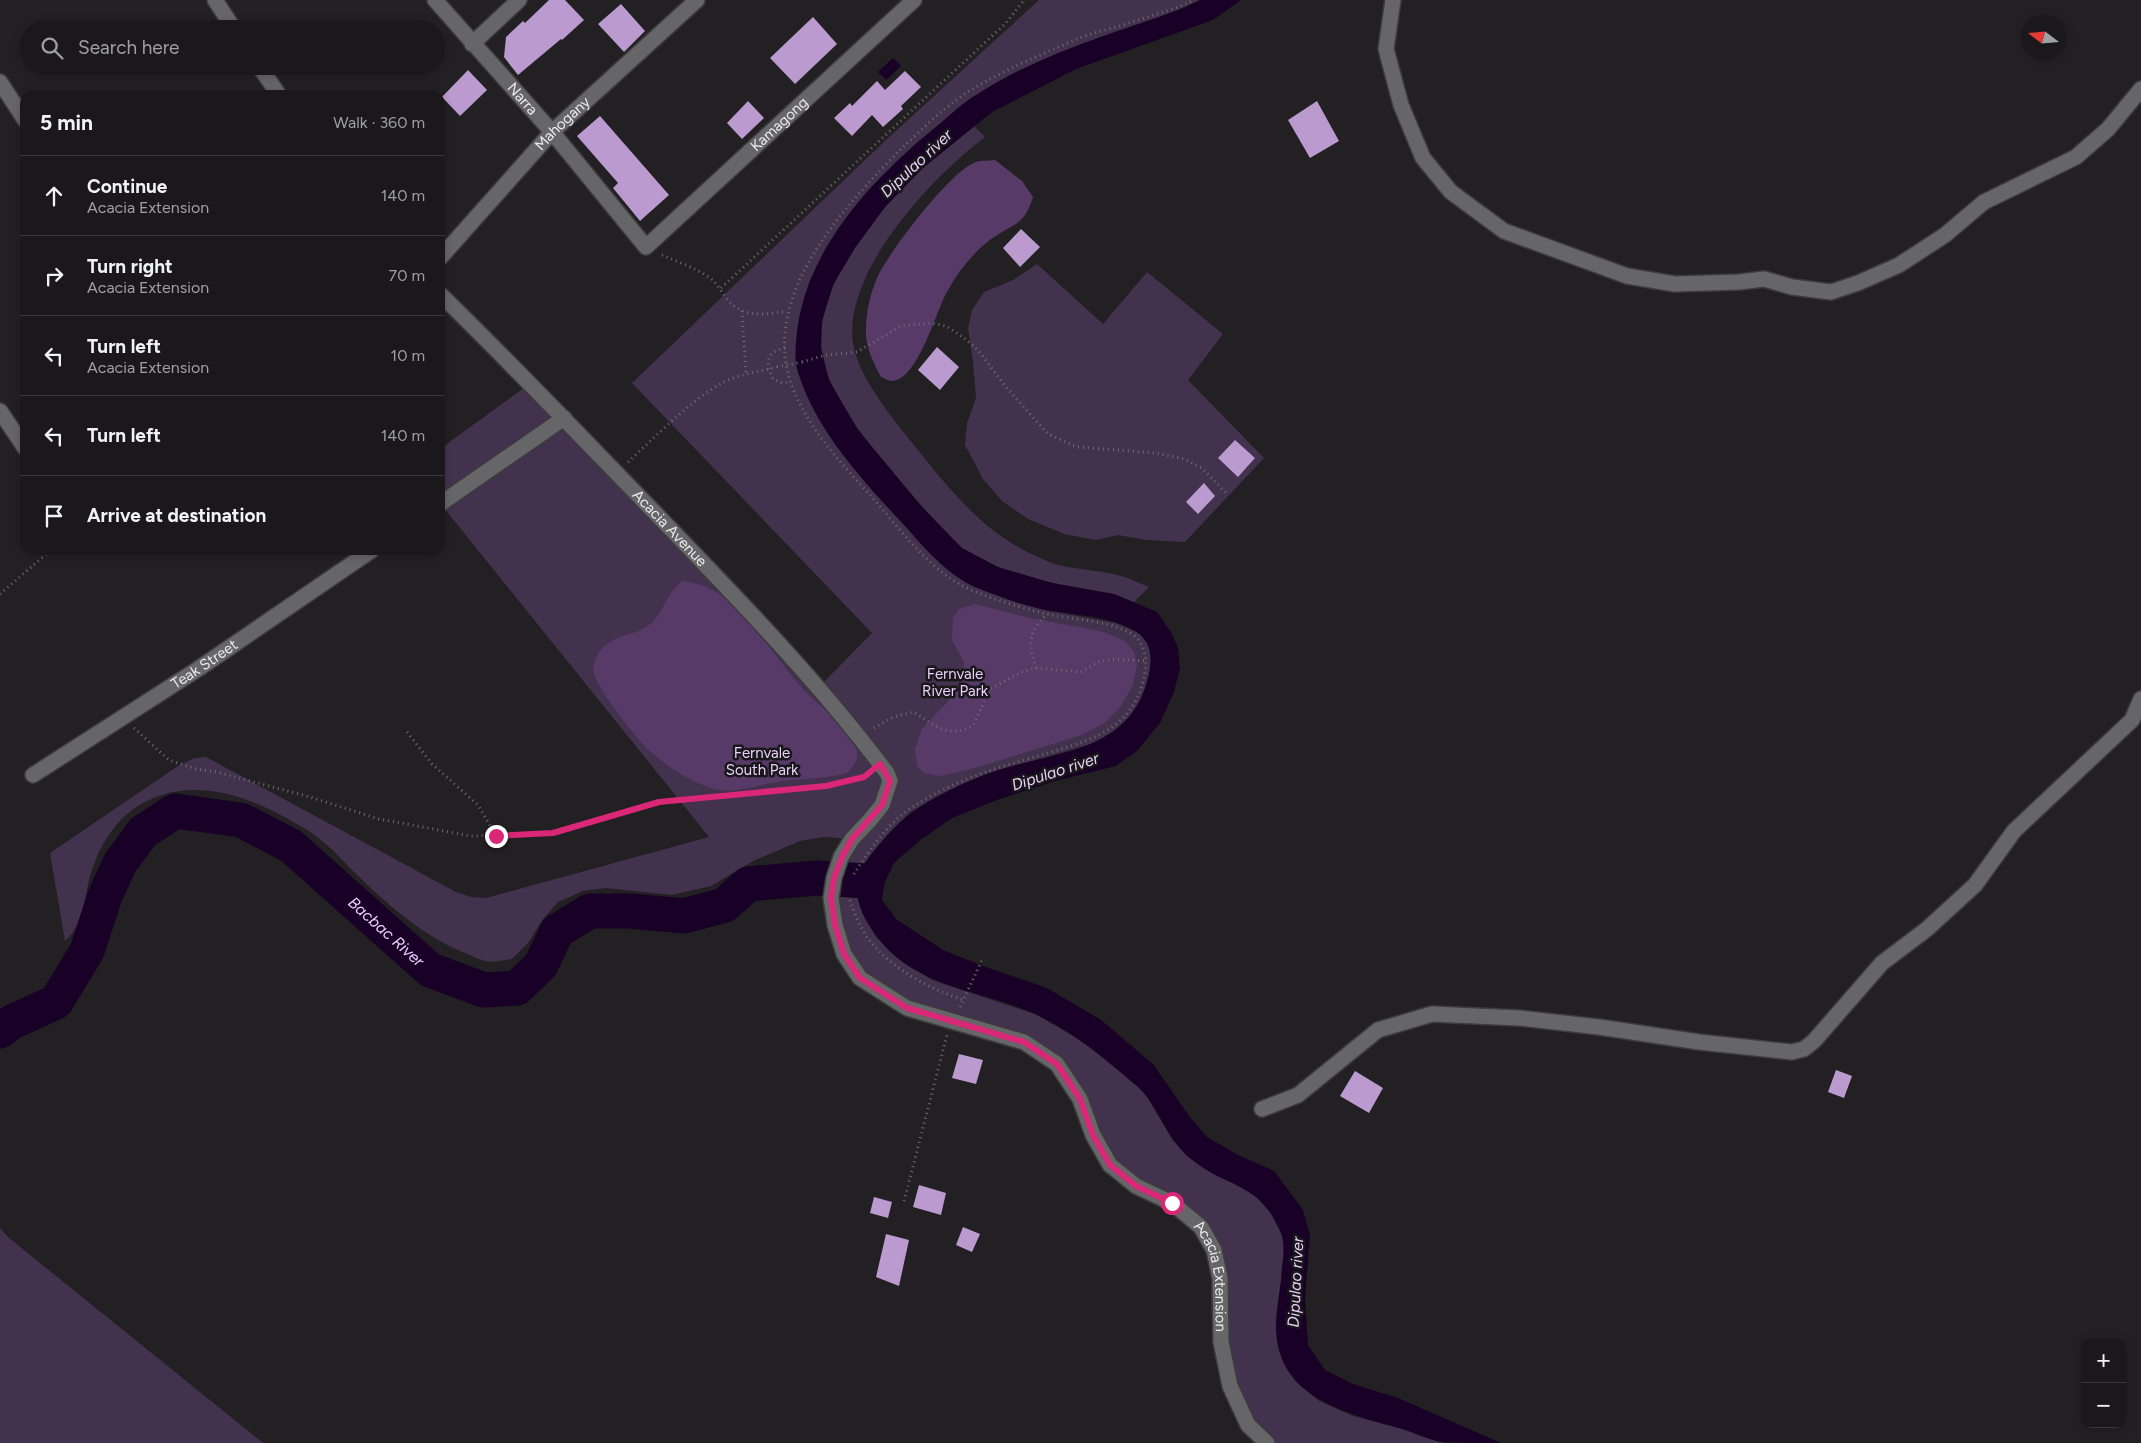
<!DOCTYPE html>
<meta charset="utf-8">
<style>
body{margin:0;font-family:Figtree,sans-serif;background:#272527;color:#f1f3f6}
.controls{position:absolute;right:15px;bottom:15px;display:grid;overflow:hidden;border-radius:10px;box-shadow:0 2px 8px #0003}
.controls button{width:45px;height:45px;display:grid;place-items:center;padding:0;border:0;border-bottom:1px solid #383739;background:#1a181a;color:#f1f3f6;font:25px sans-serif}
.compass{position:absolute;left:2021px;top:15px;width:45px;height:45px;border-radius:50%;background:#1a181a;box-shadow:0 2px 8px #0003;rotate:286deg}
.stop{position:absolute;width:15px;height:15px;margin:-11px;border:4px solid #db2777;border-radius:50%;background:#fff}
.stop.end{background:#db2777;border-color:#fff;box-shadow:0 1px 5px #0008}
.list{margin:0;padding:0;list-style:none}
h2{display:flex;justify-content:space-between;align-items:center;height:65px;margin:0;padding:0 20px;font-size:21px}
h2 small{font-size:16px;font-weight:400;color:#9fa0a2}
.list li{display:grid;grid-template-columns:32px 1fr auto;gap:15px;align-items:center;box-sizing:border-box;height:80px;padding:0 20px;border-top:1px solid #383739}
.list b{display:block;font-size:19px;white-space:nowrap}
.list p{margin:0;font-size:16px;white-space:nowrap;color:#9fa0a2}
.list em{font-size:16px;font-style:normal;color:#9fa0a2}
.icon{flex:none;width:28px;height:28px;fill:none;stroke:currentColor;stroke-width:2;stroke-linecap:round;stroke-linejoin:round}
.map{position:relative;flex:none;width:2141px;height:1443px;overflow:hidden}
.search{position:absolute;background:#1a181a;box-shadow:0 2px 8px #0003;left:20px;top:20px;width:425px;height:55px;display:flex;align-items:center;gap:12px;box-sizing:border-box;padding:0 18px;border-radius:28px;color:#9fa0a2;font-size:19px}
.panel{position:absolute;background:#1a181a;box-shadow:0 2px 8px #0003;left:20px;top:90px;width:425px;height:465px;border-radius:15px}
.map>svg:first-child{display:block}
</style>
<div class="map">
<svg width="2141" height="1443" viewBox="0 0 2141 1443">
<rect width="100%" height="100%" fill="#222023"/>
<!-- green -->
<path fill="#43324d" d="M1039,0H1200L972,97L914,145L868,190L844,221L825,250L809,282L795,360L965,582L1006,599L1045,610L1116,623L1139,633L1148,644L1151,658L1149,676L1140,704L1124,725L1098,742L987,774L936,797L909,813L890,832L869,857L862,913L876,937L898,958L932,980L1035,1014L1087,1044L1144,1092L1173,1141L1219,1175L1251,1191L1270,1212L1285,1241L1281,1273L1294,1380L1319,1401L1353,1416L1404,1429L1443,1443H1267L1230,1386L1220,1278L1201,1227L1110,1165L1057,1063L1024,1042L907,1008L860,978L831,898L851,839L824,837L800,841L753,861L711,886L672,895L606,888L583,891L558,902L543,919L528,943L512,959C504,960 494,963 486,961C479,960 471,955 465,953C423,936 387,904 355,873C343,861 331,847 317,837C310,831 302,827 295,823C245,793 183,773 132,810C111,826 97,851 90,876C84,899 84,925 65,941L50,853L178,766L194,758L206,757L456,892L471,897L486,898L709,837L440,503V449L528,385L816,690L872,633L632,383L887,139Z
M974,126L985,137C932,177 843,271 853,343C858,378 895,421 917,449C944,482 973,519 1010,542C1022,550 1045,561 1058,565C1079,570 1101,570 1121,576C1131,578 1140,584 1149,587L1134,602C1108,592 1081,589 1054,583C1024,577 988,566 962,549C956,544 950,536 944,530C924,509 905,487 887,465C865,439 844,412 830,381C795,306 871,218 921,169C937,153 957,140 974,126Z
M1037,264L1103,324L1147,272L1223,334L1188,380L1264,458L1185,542L1146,540L1118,535L1096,540L1064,534L1028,519L1002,501L983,479L965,445L967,423L976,398L973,362L968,328L972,310L984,292L1013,280Z
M0,1228L9,1238L263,1443H0Z"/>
<!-- forest -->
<path fill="#583a69" d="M995,160L1022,181L1033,197C1024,227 1013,223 991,239C973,253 958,271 947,292C936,311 918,380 892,381C889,381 884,378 881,377C874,364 865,346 866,330C866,313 870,294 877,278C888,253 951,170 976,162C981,160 989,161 995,160Z
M683,581C697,583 707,586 719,594C750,616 777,660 803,689C820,707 845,723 855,746C860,758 855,765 847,773C827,779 804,778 783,781C763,783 740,793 720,790C696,786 669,768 651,752C638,741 593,684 593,669C593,664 597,655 600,651C614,633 634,637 649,625C665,612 666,592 683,581Z
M975,604L1030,618L1104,632L1125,641L1134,652L1137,665L1133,685L1121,706L1106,722L1082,735L968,770L940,776L924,773L917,766L915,749L922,729L951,698L963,678L964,662L952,640L953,618L959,609Z"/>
<!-- water -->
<path fill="#180026" d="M1200,0H1241L1213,20L1076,69L992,112L923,168L885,207L855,248L833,285L822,321L821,348L829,380L858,430L921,506L962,548L998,567L1052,583L1114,594L1157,612L1171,632L1178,648L1180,668L1174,692L1160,723L1137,751L1116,766L1055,781L997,800L952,818L919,841L894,863L884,884L882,900L896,919L943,950L983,966L1047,988L1101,1020L1153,1064L1189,1116L1207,1137L1236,1154L1274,1171L1303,1210L1310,1235L1305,1299L1308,1345L1325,1370L1353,1384L1398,1398L1501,1443C1482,1443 1459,1443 1441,1442C1426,1439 1411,1431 1395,1427C1342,1412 1278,1396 1276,1329C1275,1304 1289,1253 1281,1233C1260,1181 1227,1189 1191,1159C1168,1141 1161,1112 1142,1091C1137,1085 1130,1081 1124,1075C1096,1052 1068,1029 1035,1014C975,987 908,989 869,925C861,912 854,895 858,879C861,864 874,851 884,839C910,808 946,790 984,775C1043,752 1121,757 1145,688C1149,676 1152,665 1150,653C1149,645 1145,638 1138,633C1114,616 1073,615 1045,610C1029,606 1013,602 999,596C988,592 975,588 965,582C941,568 922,545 904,525C864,482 819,434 800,378C795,366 795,355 796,343C801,254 870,181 936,127C948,117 960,105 973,97C1037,54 1113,34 1184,8Z
M893,58L901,66L886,80L878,72Z"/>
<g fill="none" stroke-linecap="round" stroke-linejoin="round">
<!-- river -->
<path stroke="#180026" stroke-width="35" id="s1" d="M0,1031L12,1022L56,1002L87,951L105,896L120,863L143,832L175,811L241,820L291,846L430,970L484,990L517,988L541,965L557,931L590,911H630L684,916L725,905L748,884L816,878L867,881"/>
</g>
<!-- building -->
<path fill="#bb9acf" d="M549,0H565L584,20L562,40L561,39L518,75L504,57L506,37L523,21L525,23Z
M621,4L645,31L624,52L598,24Z
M813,17L837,44L795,84L770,58Z
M468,70L487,90L460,116L442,97Z
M905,71L921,87L901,106L903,109L883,127L872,115L852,136L834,118L850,103L852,106L877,81L885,90Z
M748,101L764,118L742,139L727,123Z
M1317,101L1339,141L1310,158L1288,120Z
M600,116L669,195L640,221L613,188L618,183L577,136Z
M1021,229L1040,247L1020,267L1003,248Z
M937,347L959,367L940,390L918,370Z
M1235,440L1255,458L1238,477L1218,458Z
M1204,483L1215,496L1198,514L1186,502Z
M959,1054L983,1060L976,1084L952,1078Z
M1836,1070L1852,1076L1844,1098L1828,1092Z
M1355,1071L1383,1088L1369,1113L1340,1096Z
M919,1185L946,1193L941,1215L913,1207Z
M874,1197L892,1202L888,1218L870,1213Z
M963,1227L980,1234L972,1252L956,1245Z
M886,1234L909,1240L899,1286L876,1277Z"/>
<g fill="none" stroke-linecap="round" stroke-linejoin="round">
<!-- minor casing -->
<g stroke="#3c3c3d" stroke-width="18">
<g id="minor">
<path d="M215,0L234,29"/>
<path id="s2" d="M435,0L552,132L646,247L914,0"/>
<path d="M1393,0L1386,49L1401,105L1423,158L1451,192L1504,231L1627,276L1675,284L1739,282L1764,279L1792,287L1831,292L1858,283L1899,265L1945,235L1984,202L2076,157L2108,129L2141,89"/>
<path d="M472,44L519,0"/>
<path d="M259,66L279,95"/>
<path d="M0,82L25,120"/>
<path id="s3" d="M440,258L552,132L697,0"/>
<path id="s4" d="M440,294C515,367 587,443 660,518C739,600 819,682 887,773L890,781L882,805L870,820L852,839L841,857L834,878L831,898L835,925L844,954L860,978L907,1008L1024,1042L1057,1064L1080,1099L1093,1135L1110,1165L1136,1186L1172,1203L1201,1227L1214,1250L1220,1278L1221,1342L1230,1386L1248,1425L1267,1443"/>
<path d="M0,411L25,448"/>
<path d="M440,504L564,418"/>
<path id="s5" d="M33,775L198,669L372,550"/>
<path d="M1262,1109L1298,1095L1378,1030L1432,1014L1519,1018L1599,1027L1699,1042L1792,1052L1804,1049L1814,1041L1882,963L1927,929L1975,885L2014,831L2132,720L2141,699"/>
</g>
</g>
<!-- path -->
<path stroke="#6e6c6e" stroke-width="3" stroke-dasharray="1 4" stroke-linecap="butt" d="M662,255C678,262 696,268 710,278C718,284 721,292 727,299C742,318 767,315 787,311
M721,288L1006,23L1024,0
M742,311L746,374
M785,348C766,352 765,362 773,379L782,383L791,382
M802,362L826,355L857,352L901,326L930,323L946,326L963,337L978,350L1005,386L1048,434L1077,447L1156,453L1184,459L1202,468L1226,493
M628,462C654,438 691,400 722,383C739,374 758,372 777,367
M0,594L51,550
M1036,668C1028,643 1028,633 1047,614
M134,728L169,760L196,769L217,772L310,797L379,819L471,836L553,833L659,802L825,786L864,777L868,774
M874,728L893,717L913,712C937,725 944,739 973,726L990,689L1022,672L1036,668L1081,672L1098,662L1116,659L1147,661
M407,732L432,764L478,805L496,836
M854,874C869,851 887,824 911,808C934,793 962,780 989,771C1010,764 1031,758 1052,752C1098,738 1135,726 1145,673C1148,659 1144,642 1132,634C1108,620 1075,620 1047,614C1022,608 996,600 971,590C929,571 901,530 871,496C842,464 811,432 794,391C755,299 844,207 903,147C923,128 952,100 976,87C1007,69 1042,54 1075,40C1090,33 1107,30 1123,25C1142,19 1160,13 1179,7L1194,0
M850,900C855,914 860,929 870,941C892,969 931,990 964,1000
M960,1007L982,960
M904,1201L947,1035"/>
<!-- minor -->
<use href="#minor" stroke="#666568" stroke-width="15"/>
<!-- path-bridge -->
<path stroke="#6e6c6e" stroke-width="3" stroke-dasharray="1 4" stroke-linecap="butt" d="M777,367L802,362"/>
</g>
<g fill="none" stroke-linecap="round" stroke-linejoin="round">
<!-- route -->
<path stroke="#db2777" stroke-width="6" d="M496,836L553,833L659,802L826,786L864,777L880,764L890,781L882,805L852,839L842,857L834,878L831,898L835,925L844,954L860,978L907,1008L1024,1042L1057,1064L1080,1099L1093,1135L1110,1165L1136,1186L1172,1203"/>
</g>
<g text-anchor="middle" stroke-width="5" stroke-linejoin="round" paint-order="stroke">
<!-- street labels -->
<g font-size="15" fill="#ecebec" stroke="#181719">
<text dy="5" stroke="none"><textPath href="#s2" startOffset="132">Narra</textPath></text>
<text dy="5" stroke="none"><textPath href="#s3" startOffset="182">Mahogany</textPath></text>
<text dy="5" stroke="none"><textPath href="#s2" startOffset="506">Kamagong</textPath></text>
<text dy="5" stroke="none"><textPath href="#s4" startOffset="328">Acacia Avenue</textPath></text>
<text dy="5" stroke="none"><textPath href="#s5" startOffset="204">Teak Street</textPath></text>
<text dy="5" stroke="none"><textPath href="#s4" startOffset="1379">Acacia Extension</textPath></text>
</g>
<!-- park labels -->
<g font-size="15" fill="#eacefb" stroke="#181719">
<text x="955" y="679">Fernvale<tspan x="955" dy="17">River Park</tspan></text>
<text x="762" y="758">Fernvale<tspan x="762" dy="17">South Park</tspan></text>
</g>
<!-- water labels -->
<g font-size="16" font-style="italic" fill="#eacefc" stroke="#181719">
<text transform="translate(916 163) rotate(-43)" y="6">Dipulao river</text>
<text transform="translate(1055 771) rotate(-18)" y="6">Dipulao river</text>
<text dy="6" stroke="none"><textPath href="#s1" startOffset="545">Bacbac River</textPath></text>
<text transform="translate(1295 1282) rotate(-87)" y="6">Dipulao river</text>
</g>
</g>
</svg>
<div class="controls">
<button>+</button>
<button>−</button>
</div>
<svg class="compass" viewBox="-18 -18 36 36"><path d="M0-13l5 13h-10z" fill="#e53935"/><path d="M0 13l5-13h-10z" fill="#9fa0a2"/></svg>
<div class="stop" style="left:1172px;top:1203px"></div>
<div class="stop end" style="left:496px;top:836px"></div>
<div class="search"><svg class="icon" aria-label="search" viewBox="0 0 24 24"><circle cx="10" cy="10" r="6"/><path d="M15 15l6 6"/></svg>Search here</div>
<section class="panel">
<h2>5 min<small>Walk · 360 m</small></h2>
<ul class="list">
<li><svg class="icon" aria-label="ahead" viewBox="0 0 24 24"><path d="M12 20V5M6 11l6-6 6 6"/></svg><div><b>Continue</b><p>Acacia Extension</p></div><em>140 m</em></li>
<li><svg class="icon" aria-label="right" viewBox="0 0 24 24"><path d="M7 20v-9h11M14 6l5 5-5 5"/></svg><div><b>Turn right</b><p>Acacia Extension</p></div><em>70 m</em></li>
<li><svg class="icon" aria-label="left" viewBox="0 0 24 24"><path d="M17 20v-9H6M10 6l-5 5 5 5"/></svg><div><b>Turn left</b><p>Acacia Extension</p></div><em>10 m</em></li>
<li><svg class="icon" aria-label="left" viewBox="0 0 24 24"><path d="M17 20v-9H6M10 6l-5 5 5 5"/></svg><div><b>Turn left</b></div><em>140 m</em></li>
<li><svg class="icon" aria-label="arrive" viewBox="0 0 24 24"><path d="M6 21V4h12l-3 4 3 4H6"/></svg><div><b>Arrive at destination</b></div></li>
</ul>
</section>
</div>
